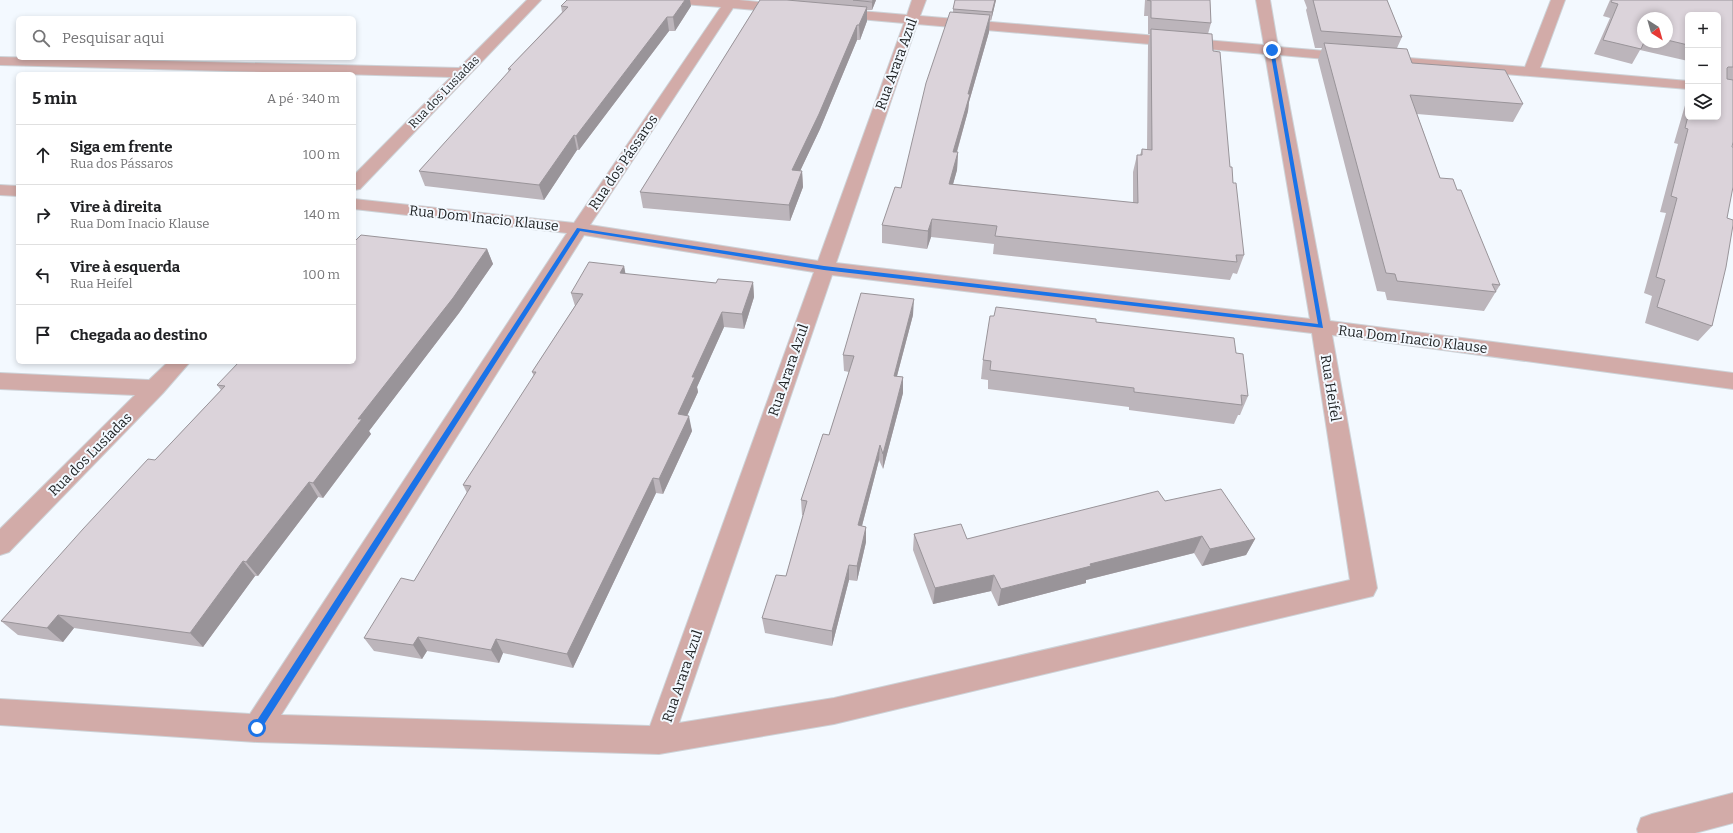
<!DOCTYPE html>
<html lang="pt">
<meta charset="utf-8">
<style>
body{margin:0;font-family:Bitter,serif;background:#f6f6f6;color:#202124}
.controls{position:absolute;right:12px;top:12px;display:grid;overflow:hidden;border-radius:6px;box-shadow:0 2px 6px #0003}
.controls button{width:36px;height:36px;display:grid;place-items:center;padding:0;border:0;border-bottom:1px solid #e0e0e0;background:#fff;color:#202124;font:20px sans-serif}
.compass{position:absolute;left:1637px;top:12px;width:36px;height:36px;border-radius:50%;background:#fff;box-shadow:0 2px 6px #0003;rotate:143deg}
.stop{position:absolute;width:12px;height:12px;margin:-9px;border:3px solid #1a73e8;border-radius:50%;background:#fff}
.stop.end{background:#1a73e8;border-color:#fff;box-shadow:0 1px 4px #0008}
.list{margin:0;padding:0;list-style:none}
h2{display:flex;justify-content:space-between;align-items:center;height:52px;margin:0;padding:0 16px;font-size:17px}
h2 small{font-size:13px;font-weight:400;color:#757577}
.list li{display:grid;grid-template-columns:26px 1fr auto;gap:12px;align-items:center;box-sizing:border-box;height:60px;padding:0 16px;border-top:1px solid #e0e0e0}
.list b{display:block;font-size:15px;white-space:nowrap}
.list p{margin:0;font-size:13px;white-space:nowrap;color:#757577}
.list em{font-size:13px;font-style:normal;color:#757577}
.icon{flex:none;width:22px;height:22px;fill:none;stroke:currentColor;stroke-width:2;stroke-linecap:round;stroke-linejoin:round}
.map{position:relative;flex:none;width:1733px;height:833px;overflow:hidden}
.search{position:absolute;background:#fff;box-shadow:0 2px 6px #0003;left:16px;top:16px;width:340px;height:44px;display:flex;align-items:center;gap:10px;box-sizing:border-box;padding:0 14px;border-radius:6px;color:#757577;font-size:15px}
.panel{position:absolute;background:#fff;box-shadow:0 2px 6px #0003;left:16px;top:72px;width:340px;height:292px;border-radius:6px}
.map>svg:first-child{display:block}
</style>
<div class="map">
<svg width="1733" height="833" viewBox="0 0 1733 833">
<rect width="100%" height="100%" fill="#f3f9ff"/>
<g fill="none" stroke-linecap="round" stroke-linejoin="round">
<!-- minor casing -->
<g stroke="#cdd3d8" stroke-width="2">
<path id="minor" d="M527,0H541L360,189L354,190V175L451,77L0,65V57L459,68Z
M676,0H739L787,5L792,6L794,9L792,12L787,13L733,8L590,225L818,261L904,23L837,17L832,16L830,13L832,10L837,9L907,15L912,0H926L920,16L1264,45L1256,0H1270L1278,47L1349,53L1354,54L1356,57L1354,60L1349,61L1280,55L1330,321L1733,373V389L1332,335L1377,588L1373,596L834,724L659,754L257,742L0,725V699L250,714L567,233L354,209V199L574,223L721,7L683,4ZM917,24L1265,54L1310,319L836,263ZM584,235L814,272L650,726L281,715ZM832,275L1312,333L1350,580L834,698L679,723Z
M1551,0H1565L1540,68L1688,81V89L1383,64L1378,63L1376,60L1378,57L1383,56L1525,67Z
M0,185L18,186V196L0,195Z
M168,362H190L163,393L9,552L0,555V529L135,395L0,389V373L149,380Z
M1733,793V823L1695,833H1638L1637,829L1641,818L1652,814Z"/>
</g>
<!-- minor -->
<use href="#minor" fill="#d2aba8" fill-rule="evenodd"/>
</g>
<!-- wall -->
<path fill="#bcb5bb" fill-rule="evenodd" d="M760,0H876L872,10H867V21L860,40H857L820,129L800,171H802L803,187L790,221L643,208L640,192Z
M996,0L991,21L990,20L989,32L969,102L968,111L957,152H958L957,170L953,184L1133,203V172L1137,155H1140L1142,149H1147L1148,45L1150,34H1148V16H1144L1145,0H1210L1211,23L1208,34L1213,51L1230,167L1233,183L1244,255L1237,274L1233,273L1230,280L993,254L994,244L931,237L927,249L882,243V225L901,188L953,12V9Z
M1304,0H1387L1402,37L1397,48L1412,63L1523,104L1513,122L1417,114L1440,178L1500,285L1484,311L1387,300L1385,292L1377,291L1318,60L1322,48H1315L1306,10L1307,8Z
M1610,0H1733V142L1732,147L1727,218L1712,326L1698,341L1645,323L1652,296L1644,293L1666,213L1660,212L1678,144L1674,143L1688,95V117L1718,15H1688V61L1640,50L1632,64L1594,54L1610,18L1603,16ZM1643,18H1667V42H1643Z
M561,6H691L675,31H669L579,150H577L544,200L425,186L419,171L509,72L508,69L562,12Z
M487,249L493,264L459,313L369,431L371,434L323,498L318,497L258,576H255L203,647L74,628L63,642L18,635L1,621L155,460L221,390L217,385Z
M624,266L625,274L716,283L753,282L754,297L744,329L724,327L697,387L698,392L687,416L692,431L663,494L656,493L573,668L503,653L499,663L427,651L422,659L374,651L364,638L414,581L467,493L463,485L534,376L532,372L575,306L571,293Z
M913,315L897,376L903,377V393L883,469L879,460L862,526L866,527V542L857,581L849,580L832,646L765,633L762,618L786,576L803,515H802L801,500L829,435L849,372L844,371L843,355Z
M1096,322L1236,353L1248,396L1240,415H1238L1234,424L1129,410V407L988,389V380L981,379L983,360Z
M1165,501L1255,539L1246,555L1202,566L1194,553L1086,580V583L998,606L991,591L933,604L913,550L914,534L967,539Z"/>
<!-- shaded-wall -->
<path fill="#999499" d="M685,0H690L691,6L675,31L673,17Z
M873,0H876L872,10V2Z
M995,0H996L991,21L992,12Z
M867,7V21L860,40L859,25Z
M990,15L989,32L969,102L968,111L952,169L953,152L968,94Z
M667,17L669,31L579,150L576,136Z
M857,25V40L820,129L793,186L792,170Z
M574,135L577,150L544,200L539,185Z
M958,152L957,170L948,202L949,184Z
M802,171L803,187L790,221L789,205Z
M932,219L931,237L927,249L928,231Z
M487,249L493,264L459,313L369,431L371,434L323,498L313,483L358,419Z
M624,266L627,281L620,273Z
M753,282L754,297L744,329L742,314Z
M914,299L913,315L893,391L894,376Z
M722,312L724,327L697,387L698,392L681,429L678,414L692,377Z
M903,377V393L883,469V454Z
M689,416L692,431L663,494L659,479Z
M880,445L879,460L858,541V525Z
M653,478L656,493L573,668L567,654Z
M309,482L318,497L258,576L246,562Z
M866,527V542L857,581V566Z
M1202,536L1194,553L1086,580V583L998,606L1001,589L1090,564Z
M1255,539L1246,555L1202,566L1210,549Z
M243,561L255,576L203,647L190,633Z
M849,565V580L832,646V631Z
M994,575L991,591L933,604L935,588Z
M58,615L74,628L63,642L47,628Z
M418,637L427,651L422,659L413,645Z
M496,639L503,653L499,663L491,650Z"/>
<!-- building -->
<path fill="#dbd3da" stroke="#999499" d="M567,0H685L673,17H667L576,136L574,135L539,185L419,171L511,69H508L568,7L561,6Z
M760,0H787L867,7L859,25H857L819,114L792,170L802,171L789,205L640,192Z
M853,0H873L872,2Z
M955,0H995L992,12L953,9Z
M1147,0H1210L1211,23L1151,18V1Z
M1313,0H1387L1402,37L1321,31Z
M1612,0H1733V67H1728L1727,68V79L1733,80V142L1732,147H1733V187L1727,218L1733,220V225L1726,267L1712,326L1657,307L1665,280L1656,277L1677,198L1671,196L1688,129L1685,128L1688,116V117H1718V15H1688V45L1667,40V18H1643V42H1644L1641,49L1603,40L1618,4L1611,2Z
M950,12L990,15L968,94H970L953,152H958L949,184L1138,203L1137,155H1142V149L1152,150L1151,29L1212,34L1213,51L1220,52L1230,167H1232L1233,183H1236L1244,255H1236L1237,262L995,236L997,226L932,219L928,231L882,225L895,187L901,188L926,83Z
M1324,43L1407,49L1412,63L1505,70L1523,104L1410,95L1440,178L1453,179L1457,190H1461L1500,285L1492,284L1496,292L1397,281L1395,274L1386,273Z
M361,235L487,249L453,298L358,419H362L313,483L309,482L246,562L243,561L190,633L58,615L47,628L1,621L83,529L148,459L155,460L225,386L217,385L239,362H354V242Z
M589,262L624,266L620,273L716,283L718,279L753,282L742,314L722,312L692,377H695L678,414L689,416L659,479L653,478L567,654L496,639L491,650L418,637L413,645L364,638L401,578L414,581L471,486L463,485L536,372H532L583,294L571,293Z
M861,293L914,299L894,376L903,377L883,454L880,445L858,525L866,527L857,566L849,565L832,631L762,618L776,575L786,576L807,501L801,500L823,434L829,435L854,356L843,355Z
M996,307L1096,319V322L1234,338L1236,353L1243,354L1248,396L1241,395L1242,405L1134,392V388L990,370L991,361L983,360L990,316H994Z
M1221,489L1255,539L1210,549L1202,536L1090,564L1091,566L1001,589L994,575L935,588L914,534L961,524L967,539L1158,491L1165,501Z"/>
<!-- route -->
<path fill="#1a73e8" d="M1272,49L1274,50L1323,328L824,270L580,231L260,731H254V725L577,228L824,266L1318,324L1270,50Z"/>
<g text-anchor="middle" stroke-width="4" stroke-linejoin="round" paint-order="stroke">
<!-- far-street labels -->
<g font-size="12" fill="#212426" stroke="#f3f9ff">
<text transform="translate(444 92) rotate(-46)" y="4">Rua dos Lusíadas</text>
</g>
<!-- street labels -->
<g font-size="14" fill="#212426" stroke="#f3f9ff">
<text transform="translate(896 64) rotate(-70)" y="5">Rua Arara Azul</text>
<text transform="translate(623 162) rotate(-56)" y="5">Rua dos Pássaros</text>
<text transform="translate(484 218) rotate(6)" y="5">Rua Dom Inacio Klause</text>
<text transform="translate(1413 339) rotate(7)" y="5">Rua Dom Inacio Klause</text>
<text transform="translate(788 370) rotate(-71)" y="5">Rua Arara Azul</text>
<text transform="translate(1331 388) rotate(81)" y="5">Rua Heifel</text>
<text transform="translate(90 454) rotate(-45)" y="5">Rua dos Lusíadas</text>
<text transform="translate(682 676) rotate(-71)" y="5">Rua Arara Azul</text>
</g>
</g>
</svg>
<div class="controls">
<button>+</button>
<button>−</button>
<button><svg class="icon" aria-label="layers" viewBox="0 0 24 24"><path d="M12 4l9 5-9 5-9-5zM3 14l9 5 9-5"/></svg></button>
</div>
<svg class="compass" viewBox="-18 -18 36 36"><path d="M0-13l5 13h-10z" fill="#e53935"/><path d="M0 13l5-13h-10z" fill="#757577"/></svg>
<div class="stop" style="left:257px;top:728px"></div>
<div class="stop end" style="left:1272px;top:50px"></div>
<div class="search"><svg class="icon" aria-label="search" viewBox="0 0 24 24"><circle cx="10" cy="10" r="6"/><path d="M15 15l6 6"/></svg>Pesquisar aqui</div>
<section class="panel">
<h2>5 min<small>A pé · 340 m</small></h2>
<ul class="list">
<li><svg class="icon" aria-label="ahead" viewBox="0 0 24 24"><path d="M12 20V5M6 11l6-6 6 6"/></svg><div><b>Siga em frente</b><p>Rua dos Pássaros</p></div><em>100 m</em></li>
<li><svg class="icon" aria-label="right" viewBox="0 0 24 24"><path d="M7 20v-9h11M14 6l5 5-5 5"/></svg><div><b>Vire à direita</b><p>Rua Dom Inacio Klause</p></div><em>140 m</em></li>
<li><svg class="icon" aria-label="left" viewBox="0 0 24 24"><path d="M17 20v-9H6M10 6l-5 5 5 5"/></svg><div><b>Vire à esquerda</b><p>Rua Heifel</p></div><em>100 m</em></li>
<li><svg class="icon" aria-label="arrive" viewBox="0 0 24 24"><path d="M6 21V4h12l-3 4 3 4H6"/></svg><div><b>Chegada ao destino</b></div></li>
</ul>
</section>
</div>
